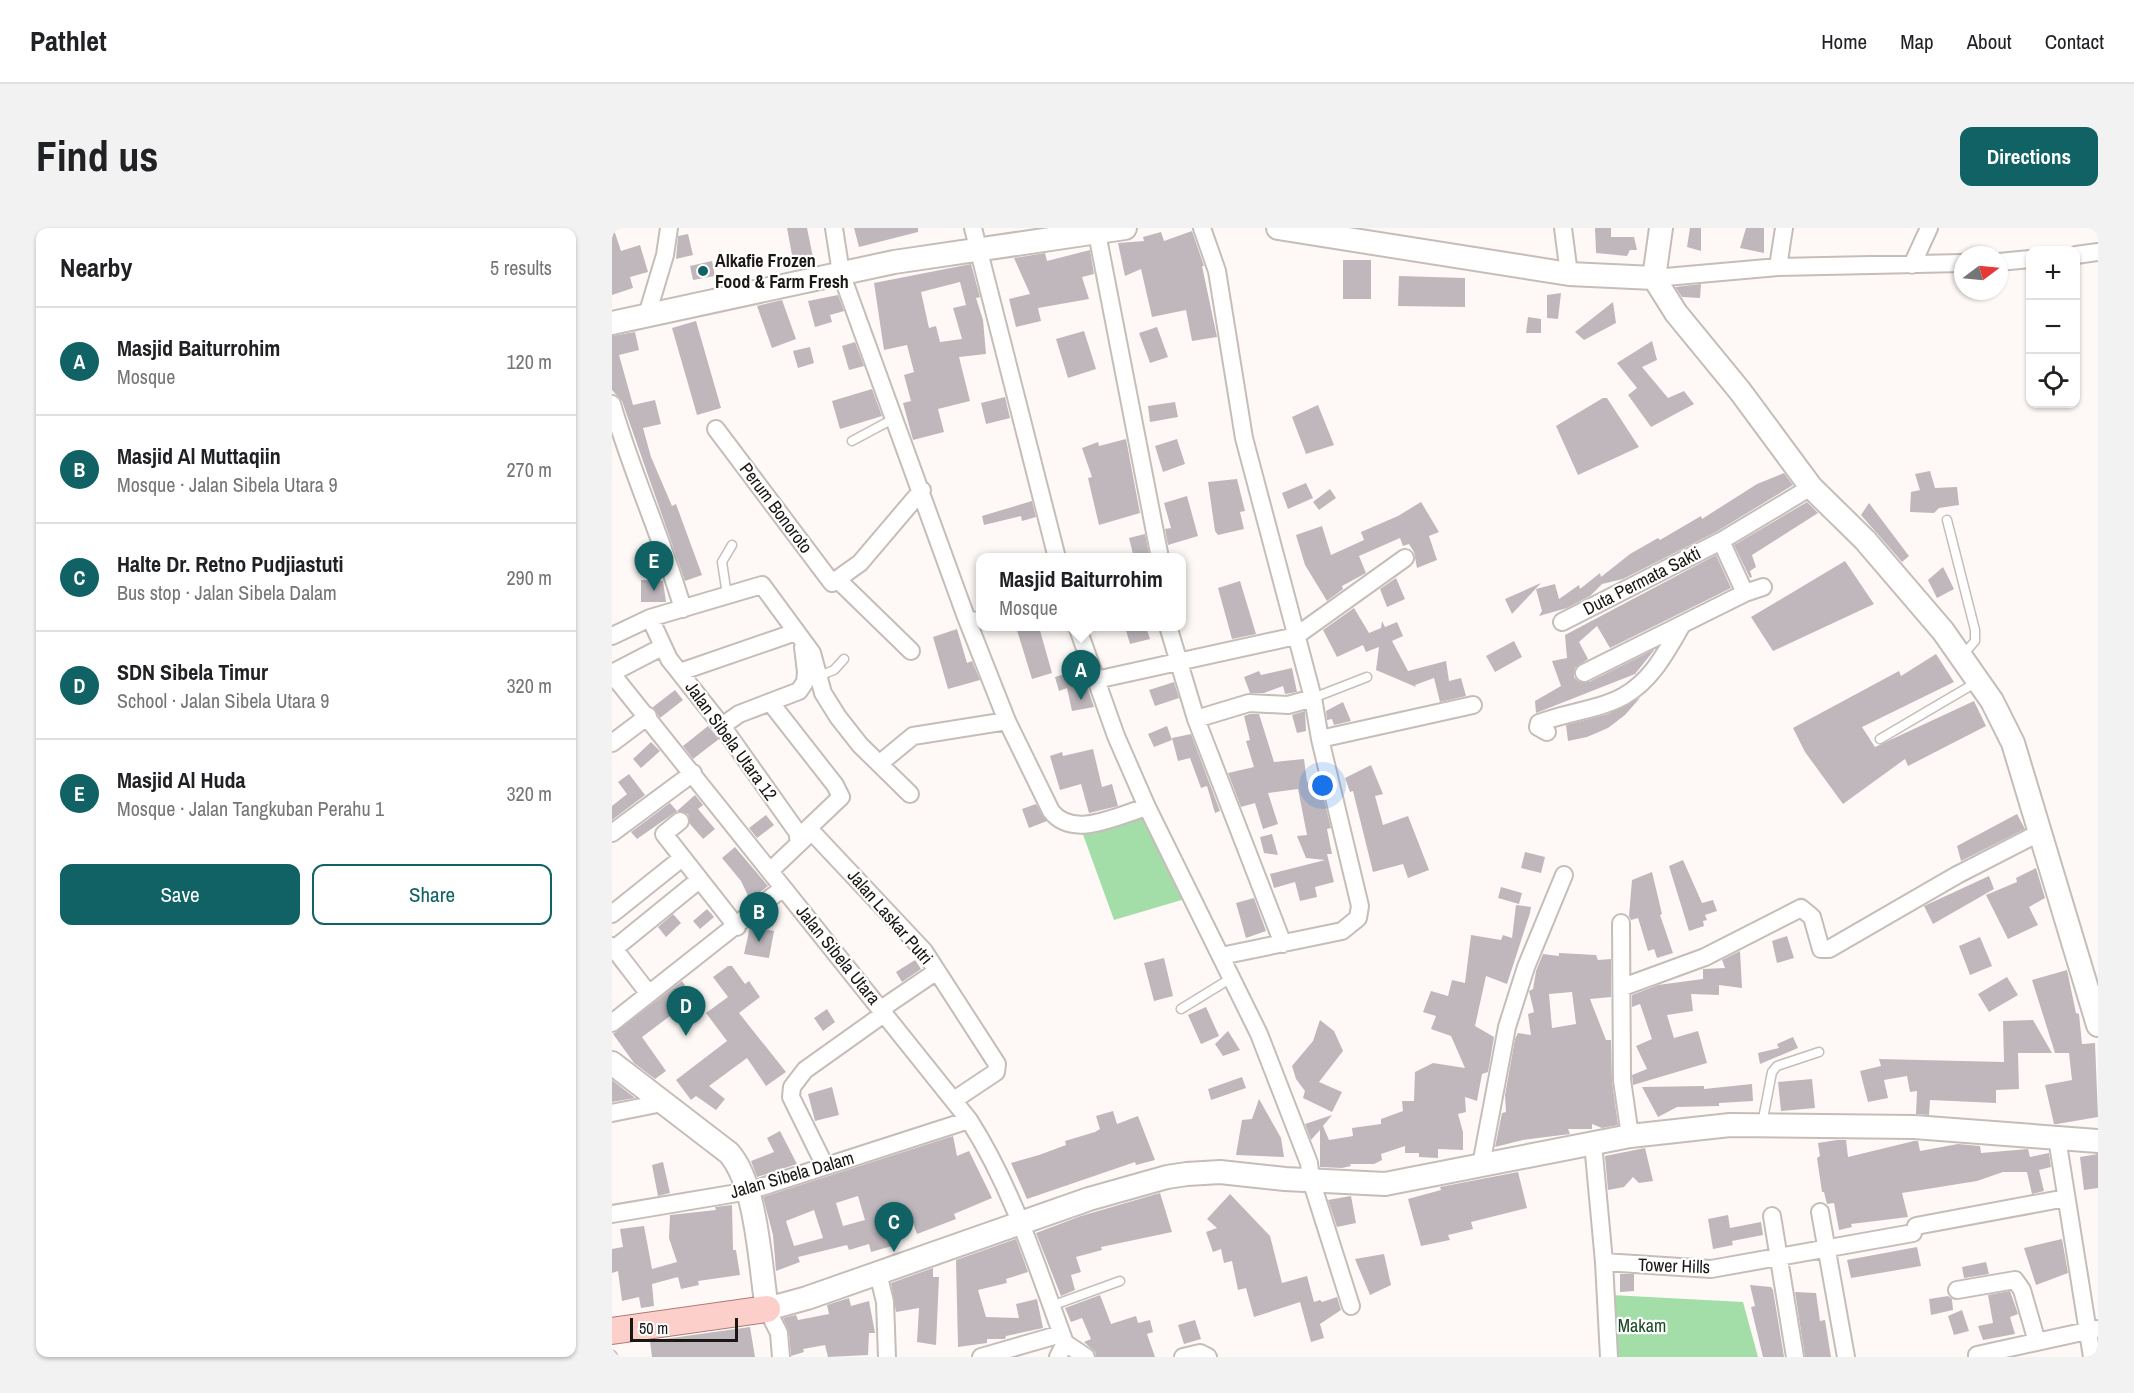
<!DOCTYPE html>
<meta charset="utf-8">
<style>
body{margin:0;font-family:"Archivo Narrow",sans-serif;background:#f2f2f2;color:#202124}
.controls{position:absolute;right:18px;top:18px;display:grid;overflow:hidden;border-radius:12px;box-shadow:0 2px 4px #0004}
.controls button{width:54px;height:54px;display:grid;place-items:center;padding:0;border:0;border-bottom:2px solid #e0e0e0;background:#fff;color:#202124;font:30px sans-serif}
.compass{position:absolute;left:1342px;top:18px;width:54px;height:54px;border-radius:50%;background:#fff;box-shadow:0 2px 4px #0004;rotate:74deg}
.scale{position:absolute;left:18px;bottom:15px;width:108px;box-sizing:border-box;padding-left:6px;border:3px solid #1a1715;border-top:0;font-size:16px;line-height:21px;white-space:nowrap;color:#1a1715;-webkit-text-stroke:4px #fff;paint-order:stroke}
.you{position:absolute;left:711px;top:558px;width:21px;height:21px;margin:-15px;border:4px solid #fff;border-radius:50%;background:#1a73e8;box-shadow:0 0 0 9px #1a73e833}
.badge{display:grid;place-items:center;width:39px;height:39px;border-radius:50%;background:#106265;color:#fff;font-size:20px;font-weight:700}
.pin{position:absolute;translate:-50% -50px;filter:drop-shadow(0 2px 3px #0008)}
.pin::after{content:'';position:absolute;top:32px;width:21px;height:18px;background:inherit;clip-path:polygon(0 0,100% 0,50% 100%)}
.popup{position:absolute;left:364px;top:325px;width:210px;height:78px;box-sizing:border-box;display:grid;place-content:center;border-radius:12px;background:#fff;filter:drop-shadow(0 2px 4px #0005);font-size:20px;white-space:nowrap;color:#757577}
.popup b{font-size:22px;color:#202124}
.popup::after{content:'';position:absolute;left:50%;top:100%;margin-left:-12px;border:12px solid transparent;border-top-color:#fff}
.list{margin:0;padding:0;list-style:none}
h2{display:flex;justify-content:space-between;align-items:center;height:78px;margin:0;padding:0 24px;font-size:26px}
h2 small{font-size:20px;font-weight:400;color:#757577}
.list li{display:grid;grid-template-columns:39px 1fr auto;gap:18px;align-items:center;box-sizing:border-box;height:108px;padding:0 24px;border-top:2px solid #e0e0e0}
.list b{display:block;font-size:22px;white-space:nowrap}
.list p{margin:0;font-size:20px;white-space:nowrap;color:#757577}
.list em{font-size:20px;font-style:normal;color:#757577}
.actions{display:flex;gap:12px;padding:18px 24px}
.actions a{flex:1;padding:14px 0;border:2px solid #106265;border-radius:12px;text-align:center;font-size:21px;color:#106265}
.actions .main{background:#106265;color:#fff}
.icon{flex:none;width:33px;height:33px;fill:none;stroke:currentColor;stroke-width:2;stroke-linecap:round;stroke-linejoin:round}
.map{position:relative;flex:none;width:1486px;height:1129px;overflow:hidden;border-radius:12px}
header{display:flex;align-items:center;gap:36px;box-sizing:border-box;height:84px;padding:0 30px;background:#fff;border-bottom:2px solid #e0e0e0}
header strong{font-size:28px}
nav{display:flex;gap:33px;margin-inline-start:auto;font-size:21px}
.intro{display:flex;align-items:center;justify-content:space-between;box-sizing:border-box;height:144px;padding:0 36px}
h1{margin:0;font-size:42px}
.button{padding:15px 27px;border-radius:12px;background:#106265;color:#fff;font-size:21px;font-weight:700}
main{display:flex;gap:36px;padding:0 36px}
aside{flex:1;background:#fff;border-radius:12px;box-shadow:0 2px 4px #0004}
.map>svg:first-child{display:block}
</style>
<header>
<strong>Pathlet</strong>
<nav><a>Home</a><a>Map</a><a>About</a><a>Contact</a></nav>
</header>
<div class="intro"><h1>Find us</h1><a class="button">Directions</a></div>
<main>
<aside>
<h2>Nearby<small>5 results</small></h2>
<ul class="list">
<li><span class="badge">A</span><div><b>Masjid Baiturrohim</b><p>Mosque</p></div><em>120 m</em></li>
<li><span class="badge">B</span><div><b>Masjid Al Muttaqiin</b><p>Mosque · Jalan Sibela Utara 9</p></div><em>270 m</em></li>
<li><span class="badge">C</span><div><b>Halte Dr. Retno Pudjiastuti</b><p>Bus stop · Jalan Sibela Dalam</p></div><em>290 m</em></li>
<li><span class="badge">D</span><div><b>SDN Sibela Timur</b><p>School · Jalan Sibela Utara 9</p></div><em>320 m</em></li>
<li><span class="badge">E</span><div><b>Masjid Al Huda</b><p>Mosque · Jalan Tangkuban Perahu 1</p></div><em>320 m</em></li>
</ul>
<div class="actions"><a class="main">Save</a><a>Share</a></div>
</aside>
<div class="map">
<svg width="1486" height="1129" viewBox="0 0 1486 1129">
<rect width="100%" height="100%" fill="#fef9f6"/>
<!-- green -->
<path fill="#a3dea9" d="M533,581L573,671L502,692L469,601Z
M999,1067L1131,1074L1146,1129H1001Z"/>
<!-- building -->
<path fill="#bfb7bc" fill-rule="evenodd" d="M175,0H195L201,29L181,32Z
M242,0H306V4L247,19Z
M983,0H999V9H1022L1025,22H1018L1015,28L984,25Z
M1078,0H1089V23L1075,19Z
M1134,0H1152V25L1128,20Z
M0,2H2L9,23L28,17L36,44L18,49L21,60L0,67Z
M580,3L592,38H590L605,109L580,113L574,82L540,89L529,41L513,48L506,15L532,13L531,9L549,4L552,13Z
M76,6L81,27L64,31L66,8Z
M478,22L482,46L470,49L477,71L426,80L429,93L404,99L397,71L418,66L402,30L433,25L435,33Z
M731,32H759V71H731Z
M100,33L103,48L81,52L78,38Z
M359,36L368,69L364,70L371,92L374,126L347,129L358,173L326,181L332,204L301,212L291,175L299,173L292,147L302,144L295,117L272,122L262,55ZM348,54L354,77L341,80L350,111L328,114L324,98L317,100L309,64Z
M787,48L853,50V79L786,78Z
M1089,56L1088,70L1070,69L1063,59Z
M949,65L946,91L935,90V67Z
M226,67L232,83L218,87L220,94L203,99L196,73Z
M170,72L184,111L160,120L145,78Z
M1001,74L1004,95L972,112L963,104Z
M916,89L929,91V105H914Z
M84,93L109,180L85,187L60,100Z
M545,99L556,129L538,135L527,105Z
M472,103L484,141L456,150L444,111Z
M23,104L27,122L7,127L21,177L43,172L49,196L31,200L39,229L60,278L64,276L90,347L73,353L10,173L0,162V108Z
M1040,113L1045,132L1030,139L1056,170L1072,163L1082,176L1039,199L1016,167L1025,160L1005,135Z
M243,114L252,138L237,142L230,118Z
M198,119L202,135L186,140L181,123Z
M260,161L270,188L228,201L220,173Z
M393,169L398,190L374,196L369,175Z
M991,170H995L1027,219L966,247L944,198Z
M563,174L566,189L538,194L536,178Z
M706,177L722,217L694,226L680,189Z
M514,211L528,285L487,297L476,250L480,249L470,220L486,214L487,218Z
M565,211L573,236L551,244L543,218Z
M1318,243L1323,260L1345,259L1347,277L1327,280L1322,285L1298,284L1299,264L1308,262L1303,246Z
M1172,245L1181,257L1104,304L1011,351L990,356L978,368L955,380L927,388L930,383L924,361L943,356L947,371L967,357L968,361L988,345L989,349L1018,326L1046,310L1048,312L1089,288L1090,291L1145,256Z
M625,251L633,283L628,284L632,301L606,307L603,303L596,254Z
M694,255L701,270L676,281L670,265Z
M718,261L724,270L707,282L701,274Z
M575,268L586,308L556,317L553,301L559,300L552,275Z
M420,273L424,289L410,293L409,288L372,297L370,288Z
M809,274L827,304L817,308L825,332L805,340L802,324L797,316L791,318L788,310L747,328L754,345L730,358L731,361L715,373L693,337L684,307L710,298L719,327L752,312L749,304L786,288Z
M1195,274L1206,285L1140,327L1144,339L1138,343L1140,349L1138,350L1122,317Z
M1257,275L1297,328L1290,334L1249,287Z
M533,306L537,326L522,330L517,310Z
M1104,327L1119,360L998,420L985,398L967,414L976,431L963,440L962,449L967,454H977L1043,421L1023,446L924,485L923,473L949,458L940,433L955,430L953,407Z
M1233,333L1262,376L1161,423L1139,389Z
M1331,339L1342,361L1325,370L1316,352Z
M784,350L793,371L775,379L768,361Z
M29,352L51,353L54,374H29Z
M628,353L644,406L620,411L606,360Z
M929,355L900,386L893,371Z
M742,380L757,405L769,400L770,393L773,399L785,394L791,408L780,413L796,443L834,433L837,453L849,450L854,468L828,474L822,450L803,457L804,459L764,442L767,419L754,424L751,417L725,429L711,402Z
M404,399H427L440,445L420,451Z
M513,399H534L538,411L518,416Z
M345,401L355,435L360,433L368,452L336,461L321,409Z
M902,413L910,429L883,444L874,428Z
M1324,426L1342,454L1250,499L1263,519L1362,473L1374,498L1296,538L1293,531L1231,576L1193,524L1181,500L1287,443L1289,448Z
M680,440L685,464L673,466L671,458L652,465H638L632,449L647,443L649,447Z
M469,441L482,479L460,483L455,460L447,463L443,449Z
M562,454L567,470L543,478L537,462Z
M63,462L71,472L48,490L41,479Z
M1028,470L1013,487L996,500L975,509L956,513L954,497L996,486Z
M731,474L739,493L722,497L720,491L715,492L714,483Z
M693,483L694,503L685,505L680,487Z
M638,486H647L662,534L692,531L695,554L707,551L719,600L715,601L720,626H715L722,654L703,659L705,669L688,673L683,654L662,660L658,646L713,632L694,630L685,608L695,607L686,561L656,565L666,596L651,601L643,575L629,579L616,545L642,539L634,513L638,512L632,488Z
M96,498L107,511L81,531L71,518Z
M555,498L560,512L542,519L536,506Z
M579,506L608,583L603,585L595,558L589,560L578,530L566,533L560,510Z
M39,514L48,523L29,540L21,531Z
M481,521L490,559L500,556L506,578L477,585L469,556L448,562L438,528L450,524L451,528Z
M759,537L771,566L763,568L771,597L796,588L817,642L796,650L791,636L761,644L741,563L738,564L733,550Z
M17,546L33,567L0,592V578L15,566L6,554Z
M83,567L91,577L86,581L103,601L91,611L78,596L76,586L65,583Z
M58,575L65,583L25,611L19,604Z
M424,576L435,593L417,600L410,581Z
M1405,586L1413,601L1349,633L1345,618Z
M154,587L162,597L145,610L137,600Z
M660,606L666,627L652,625L648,609Z
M123,619L156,658L138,672L129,653L110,630Z
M913,624L933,629L929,645L909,640Z
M1071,632L1090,675L1101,672L1105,683L1093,687L1095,692L1091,693L1092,698L1077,703L1057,638Z
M1424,640L1433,670L1417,679L1426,697L1396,711L1374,667L1405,654L1404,650Z
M1040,644L1050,686L1048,687L1061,725L1045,730L1042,721L1036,723L1026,690L1019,692L1017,688L1020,652Z
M1377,648L1382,661L1321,696L1312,678Z
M889,659L910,665L907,676L886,670Z
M642,670L654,703L634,710L624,675Z
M904,677L919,679L918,685L895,756L874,748L863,798L882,809L876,844L870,846L865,873L853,869L854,884L846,886L851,904V922L826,921V930L807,929V925H793V918L769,926L770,932L762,936H738L739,938L730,940L708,939V902L699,912L693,896L720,887L711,898L717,912L741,908L740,900L769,896V891L791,883L790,873H802L803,844L821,835L853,840L839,808L819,801L824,788L811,784L819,763L836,768L840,752L853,755L859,707L889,712L891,707L900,710Z
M95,681L102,689L88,701L81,693Z
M61,686L69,695L54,709L46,699Z
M138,699L162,703L157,730L132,726Z
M1175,708L1182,730L1165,735L1160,713Z
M1368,709L1380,738L1358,747L1347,718Z
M1128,723L1130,760L1107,757V767L1079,766L1081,783L1055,787L1062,810L1086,803L1095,835L1021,857L1020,847L1035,841L1024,818L1040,811L1028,776L1020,779V767L1046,757L1091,751V741L1113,740L1110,732Z
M947,725L984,727L986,732L999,731V769L978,771L994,812H999L1000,853L1006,897L990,900L980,896V901H956L958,906L911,912L883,919L890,885L894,884L893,867L903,811L906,805L919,807L916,786L922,784L917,763L921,761L924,743L931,726L947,728ZM960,764L964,796L940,800L937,766Z
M552,730L561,768L542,773L532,735Z
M303,732L309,741L290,754L284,744Z
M116,738H120L133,756L137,753L148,769L127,785L174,844L154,858L135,830L97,858L113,871L104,882L84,868L79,872L64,852L115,813L94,785L116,769L101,749Z
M1455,742L1464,785L1467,786L1470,816L1483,815L1486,889L1445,896H1442L1433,857L1460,852L1457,825H1443L1420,752Z
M1395,749L1406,767L1377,784L1366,766Z
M70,753L82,770L30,809L54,843L43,851L22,835L1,806Z
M594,779L607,808L589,816L576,787Z
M215,781L223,794L211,803L202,790Z
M708,792L722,803L731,823L707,854L730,864L720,884L691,870L693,863L684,851L680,838L701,813Z
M1421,792L1440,825H1406L1407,861L1384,862V875L1318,872L1317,887L1304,886L1305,863L1298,864L1295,848L1272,852L1276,870L1256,874L1248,843L1269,838L1267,831L1392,834L1391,793Z
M616,803L628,822L611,828L603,816Z
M1181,809L1186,820L1148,836L1146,825L1167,820L1165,816Z
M630,849L634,860L599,872L596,861Z
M1200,851L1203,880L1169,883L1166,854Z
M0,852L23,870L0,874Z
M1140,856L1141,873L1107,875V878L1065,879L1046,889L1030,859L1092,858V861Z
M220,859L227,887L203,893L196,866Z
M647,871L669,910L672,929L624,927L630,892L640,891Z
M501,883L505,896L526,888L543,932L524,937L523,934L415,971L399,935L427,927L454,917L453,913L483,904L488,901L484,888Z
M168,903L185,936L145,949L139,933L162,924L155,910Z
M341,908L345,928L357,923L380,970L342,986L344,991L305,1006L301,995L276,1002L280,1018L259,1024L257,1016L237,1022L235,1017L186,1029L188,1034L164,1043L161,1007L151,969ZM246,968L253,992L231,998L224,975ZM202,982L211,1010L182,1018L174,993Z
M1225,912H1234L1236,929L1302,913H1306L1308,923L1346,916L1368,918L1369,925L1416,921L1418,929L1437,925L1439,939L1427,942L1432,963L1420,966L1415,944H1391L1365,953L1290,965L1296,989L1239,996L1240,999L1227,1002L1222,975L1215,976L1212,964H1210L1205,930L1208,928L1206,915Z
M1033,920L1041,953L1027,955L1021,949L1012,959L996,962L993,928Z
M1486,926V960L1472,962L1468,929Z
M51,934L58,965L46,968L40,937Z
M906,944L915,980L859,994L861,1001L836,1007L838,1012L809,1018L796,971L829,962L828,959Z
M548,965L560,1004L489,1019L490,1022L464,1029L469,1044L459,1047L463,1062L449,1068L424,1005L469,988Z
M618,966L658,1008L670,1055L695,1048L702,1074L708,1072L710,1074L725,1069L729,1082L708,1096L712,1110L699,1114L688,1074L642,1089L634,1060L626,1062L620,1033L612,1035L609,1021L601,1024L594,1004L605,1000L595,991Z
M739,968L744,995L725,999L716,972Z
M120,977L121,1022H124L128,1047L86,1053L87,1057L69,1061L66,1049L40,1056L42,1078L29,1080L27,1069L10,1073L6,1043L0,1045V1021L11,1019L8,1001L32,998L40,1041L65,1034L57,1010L58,987L104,982L103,979Z
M1116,987L1118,1000L1149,994L1151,1007L1120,1013L1121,1017L1101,1021L1096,991Z
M404,1011L416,1044L394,1051L395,1055L366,1062L374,1089L407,1090L404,1076L425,1071L431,1100L394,1108L393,1111H375V1115L346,1119L344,1032Z
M1450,1011L1456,1045L1424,1057L1412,1020Z
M1305,1019L1309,1038L1239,1050L1235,1032Z
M772,1026L779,1057L758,1067L743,1031Z
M1374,1034L1377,1046L1352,1050L1350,1039Z
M321,1040V1049H327L324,1117L305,1114L307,1080L284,1084L279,1055Z
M1008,1046H1022V1063L1008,1064Z
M1138,1057L1159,1059L1161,1062L1172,1129H1151L1139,1079L1143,1078Z
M1398,1063L1406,1086L1398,1089L1403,1106L1371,1112L1366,1098L1381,1095L1376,1067Z
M1183,1064L1204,1065L1208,1093L1213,1092L1219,1129H1193Z
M488,1067L499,1096L524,1088L526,1095L538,1092L541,1104L535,1106L543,1129H484L483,1124L472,1114L479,1111L470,1090L459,1094L453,1080Z
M1336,1068L1340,1071L1341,1082L1319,1087L1317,1071Z
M237,1070L239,1078L257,1073L263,1105H257L256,1127L216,1129L213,1117L191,1121L192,1124L179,1128L177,1104L171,1090L184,1087L186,1092L217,1086L215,1077Z
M1350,1082L1357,1103L1342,1107L1336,1088Z
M583,1092L589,1111L572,1116L566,1097Z
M138,1099L143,1129H40L38,1113Z"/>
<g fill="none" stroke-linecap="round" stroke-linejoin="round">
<!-- lane casing -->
<g stroke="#c6bdb8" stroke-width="11">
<path id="lane" d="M240,213L281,191
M1335,292L1363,402V413L1350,428
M115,367L110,334L120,317
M354,389L368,388
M207,448L222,442L232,431
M701,470L755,449
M1268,511L1365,454
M569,781L621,749
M1150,896L1160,844L1165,838L1207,824
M439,1078L508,1053
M0,1127L1,1129"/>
</g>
<!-- street casing -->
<g stroke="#c6bdb8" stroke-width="20">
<path id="street" d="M222,0L229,45L354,389L395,493L439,583C461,612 506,587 535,579
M361,0L445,330
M484,0L548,330
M590,0L605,43L632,210L701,470L708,511L748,678L746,690L730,703L609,728
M951,0L957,46
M1464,27L1486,24
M1387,34L1418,31
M1300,37L1317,0
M1166,39L1172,0
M1042,50L1166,39L1351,35
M35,87L53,27L57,0
M0,176C20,246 51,312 71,381
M104,201L220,355L248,335L310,262
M225,351L299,423
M1133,365L1151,359
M38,390L57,431L110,498L188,608
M950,394L1109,313L1199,259
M465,398L504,508L535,579L647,806L697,935L699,952L739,1078
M556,398L584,491L671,716
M0,408L38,390L150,357L200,425L211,465L226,489L248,517L298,566
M68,444L184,404
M0,445L50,419
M972,445L1133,365L1109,313
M0,446L357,892C401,961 425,1039 453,1115L446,1129
M484,452L684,408L793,330
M158,474L223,557L229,569L186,610
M584,491L637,475L676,477L701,470
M110,498L127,486L187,463L193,454L194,444L191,419
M935,504L926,499L927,495C954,484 987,482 1012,468C1040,452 1054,424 1070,397
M708,511L861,477
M0,515L36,488
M267,536L301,508L395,493
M68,593L52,606L125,699
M0,605L81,545
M158,643L197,606H202L312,723L385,836L384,844L342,872
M0,686L70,630
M1009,695L1010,852L1018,908
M0,718L37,766
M2,721L87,652
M1011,759L1093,729L1189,680L1200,689L1209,721H1217L1345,647L1429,604
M269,781L325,743
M0,795L171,660
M0,885L50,875
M1445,910L1480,1129
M981,915L992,1034L997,1129
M869,937L895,799L914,739L952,647
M213,938L179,869L180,859L193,842L273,785
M1208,984L1234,1129
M0,986L137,963L357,892
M1160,988L1183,1129
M1304,998L1454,970
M992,1034L1099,1041L1301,1005
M266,1045L273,1074L275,1129
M1345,1062L1403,1052L1410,1062L1425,1114
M155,1081L167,1105L169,1129
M453,1115L474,1129
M1365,1127L1484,1101
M369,1129L449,1106
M571,1129L588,1125L596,1129"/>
</g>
<!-- secondary casing -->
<g stroke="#c6bdb8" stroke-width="26">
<path id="secondary" d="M666,0L957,46L1042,50L1049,0
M1042,50L1064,85L1128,163L1199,259L1253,312L1331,403L1380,473L1401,515L1486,797
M0,95L282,34L513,0
M0,835L117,925C145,957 148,1037 155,1081L195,1070L477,971L555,949L575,946L608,944L673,951L773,956L1018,908L1118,897L1302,899L1486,913"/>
</g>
<!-- primary casing -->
<g stroke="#ad7a75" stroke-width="28">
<path id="primary" d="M0,1103L155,1081"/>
</g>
<!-- lane -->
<use href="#lane" stroke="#fff" stroke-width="8"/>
<!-- street -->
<use href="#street" stroke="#fff" stroke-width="16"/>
<!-- secondary -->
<use href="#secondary" stroke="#fff" stroke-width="22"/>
<!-- primary -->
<use href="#primary" stroke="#fdcfcb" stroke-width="26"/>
</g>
<!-- markers -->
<circle fill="#106265" stroke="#fff" stroke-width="2" cx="91" cy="43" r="6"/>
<g text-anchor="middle" stroke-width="4.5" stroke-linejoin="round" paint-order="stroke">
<!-- poi labels -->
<g font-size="18" font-weight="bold" fill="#1a1715" stroke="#fff" text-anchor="start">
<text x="103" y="39">Alkafie Frozen<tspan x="103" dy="21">Food &amp; Farm Fresh</tspan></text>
</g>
<!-- street labels -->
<g font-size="18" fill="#1a1715" stroke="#fff">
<text transform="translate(164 280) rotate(53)" y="6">Perum Bonoroto</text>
<text transform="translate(1030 353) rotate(-27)" y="6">Duta Permata Sakti</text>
<text transform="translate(119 513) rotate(54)" y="6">Jalan Sibela Utara 12</text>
<text transform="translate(278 689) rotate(49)" y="6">Jalan Laskar Putri</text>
<text transform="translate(226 727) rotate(51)" y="6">Jalan Sibela Utara</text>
<text transform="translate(180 947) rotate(-16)" y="6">Jalan Sibela Dalam</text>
<text transform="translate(1062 1038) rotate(2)" y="6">Tower Hills</text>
</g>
<!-- park labels -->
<g font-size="18" fill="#1a4c23" stroke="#fff">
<text x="1030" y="1104">Makam</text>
</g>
</g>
</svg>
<div class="controls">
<button>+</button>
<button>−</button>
<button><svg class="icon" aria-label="locate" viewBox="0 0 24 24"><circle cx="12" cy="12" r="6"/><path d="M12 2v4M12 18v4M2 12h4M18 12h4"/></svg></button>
</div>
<svg class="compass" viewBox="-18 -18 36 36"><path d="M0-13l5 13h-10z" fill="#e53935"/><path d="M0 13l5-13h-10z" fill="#757577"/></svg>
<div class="scale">50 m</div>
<div class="you"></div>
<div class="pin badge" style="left:469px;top:472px">A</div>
<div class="popup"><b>Masjid Baiturrohim</b>Mosque</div>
<div class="pin badge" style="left:147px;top:714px">B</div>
<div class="pin badge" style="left:282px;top:1024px">C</div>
<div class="pin badge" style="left:74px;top:808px">D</div>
<div class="pin badge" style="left:42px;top:363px">E</div>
</div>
</main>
